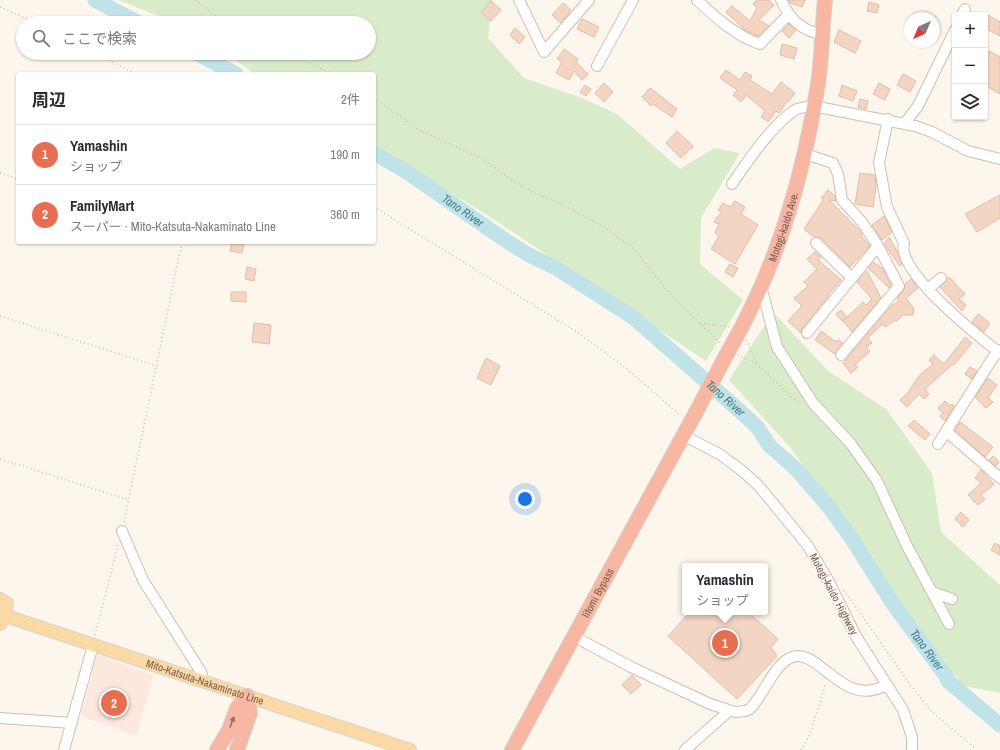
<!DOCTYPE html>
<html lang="ja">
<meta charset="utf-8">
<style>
body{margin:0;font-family:"Archivo Narrow","Noto Sans JP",sans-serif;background:#f7f7f7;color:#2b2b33}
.controls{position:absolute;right:12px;top:12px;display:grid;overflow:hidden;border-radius:4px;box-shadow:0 1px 3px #0004}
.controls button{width:36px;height:36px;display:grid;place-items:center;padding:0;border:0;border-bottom:1px solid #e1e1e2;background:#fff;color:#2b2b33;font:20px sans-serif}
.compass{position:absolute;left:904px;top:12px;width:36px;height:36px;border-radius:50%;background:#fff;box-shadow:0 1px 3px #0004;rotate:224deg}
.you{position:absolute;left:525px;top:499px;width:14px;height:14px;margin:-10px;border:3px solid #fff;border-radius:50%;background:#1a73e8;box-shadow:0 0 0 6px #1a73e833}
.badge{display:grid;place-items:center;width:26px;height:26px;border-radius:50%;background:#e76f51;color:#fff;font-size:13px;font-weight:700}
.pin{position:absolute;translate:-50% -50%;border:2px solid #fff;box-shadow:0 1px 4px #0006}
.popup{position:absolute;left:682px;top:563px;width:86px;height:52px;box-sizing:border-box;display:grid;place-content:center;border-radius:4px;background:#fff;filter:drop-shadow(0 1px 3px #0005);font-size:13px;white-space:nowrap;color:#7c7c81}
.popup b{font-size:15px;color:#2b2b33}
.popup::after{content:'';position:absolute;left:50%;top:100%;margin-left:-8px;border:8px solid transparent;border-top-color:#fff}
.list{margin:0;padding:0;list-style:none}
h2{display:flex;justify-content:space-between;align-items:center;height:52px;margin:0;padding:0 16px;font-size:17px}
h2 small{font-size:13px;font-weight:400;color:#7c7c81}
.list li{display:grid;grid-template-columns:26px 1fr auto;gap:12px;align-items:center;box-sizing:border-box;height:60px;padding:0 16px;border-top:1px solid #e1e1e2}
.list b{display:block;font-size:15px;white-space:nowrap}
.list p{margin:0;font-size:13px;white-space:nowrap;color:#7c7c81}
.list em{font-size:13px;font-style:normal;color:#7c7c81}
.icon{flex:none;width:22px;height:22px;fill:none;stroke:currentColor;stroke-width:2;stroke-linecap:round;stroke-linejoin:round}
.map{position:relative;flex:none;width:1000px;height:750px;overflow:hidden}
.search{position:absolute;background:#fff;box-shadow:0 1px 3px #0004;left:16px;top:16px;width:360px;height:44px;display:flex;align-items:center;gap:10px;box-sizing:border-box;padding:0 14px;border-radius:22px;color:#7c7c81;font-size:15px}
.panel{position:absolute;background:#fff;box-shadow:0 1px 3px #0004;left:16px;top:72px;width:360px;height:172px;border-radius:4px}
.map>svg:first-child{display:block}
</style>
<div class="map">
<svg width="1000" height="750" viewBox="0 0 1000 750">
<rect width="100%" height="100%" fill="#fdf6ec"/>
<!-- commercial -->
<path fill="#fde8e0" d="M97,655L154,675L136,736L81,716Z"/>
<!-- green -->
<path fill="#d8ecc9" d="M118,0H493L488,38L524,78L582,98L617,114L680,169L714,148L740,153L701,218L700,264L743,300L706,361L484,213L374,147V74H255L225,53H369V23H177Z
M773,312L828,371L886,409L932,473L941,532L1000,585V693L963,686L900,603L790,447L729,380Z"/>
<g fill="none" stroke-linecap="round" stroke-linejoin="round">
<!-- river -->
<g stroke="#bfe3e8" stroke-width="15">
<path d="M95,0L139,23"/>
<path d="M196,53L236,74"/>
<path id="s1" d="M374,153L407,172L505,240L529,255L556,268L634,318L740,411L758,428L770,446L797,470L829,507L852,539L893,604L946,676L948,681L1000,725"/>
</g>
</g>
<!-- building -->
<path fill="#f3d5c3" stroke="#e6bba3" d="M758,0H769L774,5L759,20L769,26L758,36L745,30L726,12L732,6L750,21L757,8L753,4Z
M788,0H805L802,7L790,3Z
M491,1L501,10L491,21L481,12Z
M869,2L879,5L877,13L867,11Z
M563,3L571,10L561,23L552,15Z
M988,15L1000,22V36L985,28V21Z
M582,19L599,27L594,37L577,29Z
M789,24L796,30L789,38L782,31Z
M515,28L525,37L519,44L510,35Z
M839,30L861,41L855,53L834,42Z
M782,44L797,48L794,59L780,55Z
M564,49L578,59L576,62L588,74L582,80L574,71L569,80L556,73L562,62L557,59Z
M989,51L1000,57V94L985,85V58Z
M726,70L740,80L745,72L752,76L750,80L772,94L781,82L795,93L789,101L788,100L779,113L776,111L768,122L761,117L765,111L746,95L741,102L733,95L737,90L720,78Z
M903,74L916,81L910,92L897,85Z
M604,83L613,92L604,102L595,93Z
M879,83L890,89L885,100L873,94Z
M585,85L591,89L586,96L580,92Z
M842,85L857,91L853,101L839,96Z
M650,88L677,109L672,117L653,104L651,106L642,97Z
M860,99L868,101L866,109L858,107Z
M677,131L693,146L681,158L666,143Z
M860,173L875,175L876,185L873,207L855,204Z
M828,190L835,196L836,201L829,200L859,230L862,234L861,236L870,246L850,267L821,238L814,237L804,229L824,199L821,198Z
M1000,195V218L977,232L965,214Z
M735,201L745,207L741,214L758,225L735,264L711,249L719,236L715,233L719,224L714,222L721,212L718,210L723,203L730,207Z
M884,216L892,232L882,240L872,225Z
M889,237L898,253L902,264L900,266L884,244Z
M232,242H244L242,253L230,251Z
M815,252L821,257L818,260L841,280L828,294L829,295L802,329L801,333L788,321L802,306L794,298L808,286L804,282L817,269L807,259Z
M873,262L882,268L891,285L889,288L868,268Z
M730,264L738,268L733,277L725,272Z
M247,267L256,269L254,281L245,279Z
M867,271L881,298L852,332L843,321L863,302L866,305L872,299L857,282Z
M949,277L965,294L959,299L966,305L962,311L940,287Z
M911,279L918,288L906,298L914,309L913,315H903L897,321L895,320L885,327L882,324L868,338L872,343L866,347L870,351L855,365L858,367L851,373L843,363L891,306L899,301L897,298L904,290L905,284Z
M231,292H246V302L231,301Z
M841,310L847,317L842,321L836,314Z
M978,314L990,323L984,332L972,322Z
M254,323L271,325L269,344L252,342Z
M821,331L836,342L838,340L843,343L835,354L815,340Z
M965,337L972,343L954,365L953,364L925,389L929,394L924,399L919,394L907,407L900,400L906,395L919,376L933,364L929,360L934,355L944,364Z
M486,358L500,366L491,385L477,378Z
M970,367L977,371L972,379L965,374Z
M988,378L997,385L988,398L993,402L986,408L975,397Z
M945,401L950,406L952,404L954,406L945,421L940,416L943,413L938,408Z
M914,420L930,434L925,440L908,426Z
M960,422L993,447L985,457L955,430Z
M993,456L999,462L996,466L989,460Z
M981,470L994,484L981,495L985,499L978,505L968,495L981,483L975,478Z
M961,512L969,520L963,527L955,519Z
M995,543L1000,546V555L991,550Z
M690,612H748L778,639L771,647L777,656L737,699L668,636Z
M632,675L641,685L631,694L622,685Z
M105,692L127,701L124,713L101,706Z"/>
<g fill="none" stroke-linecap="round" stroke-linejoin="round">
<!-- minor casing -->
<g stroke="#d1beb0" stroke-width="12">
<path id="minor" d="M519,0L544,52L589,0
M697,0C715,17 736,36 760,44L789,14
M781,0C790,19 801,31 822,34
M962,15L965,9
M597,66L633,0
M888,119L879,163L887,207L904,243C895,271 979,337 1000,353
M905,123L918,106L955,30
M805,154L833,163L838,174L842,200L862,222L878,246L899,286L841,355
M732,184C748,161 771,126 795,110C800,107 807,107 813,106L915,126L932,132L968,151L1000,159
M816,243L852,278
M761,286L777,347L813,403L851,444L877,481L907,546L949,624
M928,289L941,278
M807,333L878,246
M947,432L1000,478
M683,435L721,455L741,470L758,485L808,546L828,580L857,638L903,710L912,737V750
M938,444L994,356L1000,350
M122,531L143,580L201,672L204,682
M932,592L952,599
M575,637L631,667L710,704L735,712L746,711L751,708C763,695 773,668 788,659C817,641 841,711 886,685
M0,718L72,723
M64,750L93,645
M685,750L729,711"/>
</g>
<!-- major casing -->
<g stroke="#dad1cd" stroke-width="14">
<g id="major">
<path d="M0,599L7,603L5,616L0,624"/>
<path id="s2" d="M0,614L410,750"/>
</g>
</g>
<!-- highway casing -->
<g stroke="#dad1cd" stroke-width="16">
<g id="highway">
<path id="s3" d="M729,350C777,268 803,178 818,84C822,57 822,28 825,0"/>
<path d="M217,750L229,730L237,708L247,696"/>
<path d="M237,750L250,713L247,696"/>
<path id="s4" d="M512,750L695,414"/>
</g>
</g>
<!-- path -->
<path stroke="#d9b8a5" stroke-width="1.5" stroke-dasharray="1 3" stroke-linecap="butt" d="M196,0L214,15L230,23
M0,7L36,23
M95,53L136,74
M288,53L332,74
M374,98L419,130L481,158L524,188L561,204L604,227L634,249L671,295L720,343
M0,173L18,179
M374,207L577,332L626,368L681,416
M0,316L157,366
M700,323L730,327
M746,340L757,364
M738,355L757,364L795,400L801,403
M0,459L129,500
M124,522L182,242
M844,590L909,683L932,712L974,747
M95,635L118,545
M801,750L810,734L826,683"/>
<!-- minor -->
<use href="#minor" stroke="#fff" stroke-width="10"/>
<!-- major -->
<use href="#major" stroke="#fbd9a5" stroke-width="12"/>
<!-- highway -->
<use href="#highway" stroke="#f7b7a3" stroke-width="14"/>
<!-- highway-bridge casing -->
<g stroke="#dad1cd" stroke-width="16" stroke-linecap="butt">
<path id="highway-bridge" d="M695,414L729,350"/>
</g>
<!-- highway-bridge -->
<use href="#highway-bridge" stroke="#f7b7a3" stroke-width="14"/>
</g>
<!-- one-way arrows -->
<defs><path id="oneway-solid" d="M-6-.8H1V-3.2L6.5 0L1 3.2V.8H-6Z"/></defs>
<use fill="#936e5e" href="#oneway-solid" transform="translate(232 722) rotate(-70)"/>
<g text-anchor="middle" stroke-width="3" stroke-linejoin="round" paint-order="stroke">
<!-- street labels -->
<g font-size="11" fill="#7a5c4d" stroke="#fffaf3">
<text dy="4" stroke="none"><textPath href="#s3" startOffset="135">Motegi-kaido Ave.</textPath></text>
<text dy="4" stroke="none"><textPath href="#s4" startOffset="179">Iitomi Bypass</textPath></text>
<text transform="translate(834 594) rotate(62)" y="4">Motegi-kaido Highway</text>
<text dy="4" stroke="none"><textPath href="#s2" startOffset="216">Mito-Katsuta-Nakaminato Line</textPath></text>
</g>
<!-- water labels -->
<g font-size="12" font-style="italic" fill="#437c86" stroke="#fffaf3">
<text dy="4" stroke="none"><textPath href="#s1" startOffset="106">Tano River</textPath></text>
<text dy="4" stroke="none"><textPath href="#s1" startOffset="430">Tano River</textPath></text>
<text dy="4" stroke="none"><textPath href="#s1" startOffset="754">Tano River</textPath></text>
</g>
</g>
</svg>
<div class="controls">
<button>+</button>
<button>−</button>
<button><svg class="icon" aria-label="layers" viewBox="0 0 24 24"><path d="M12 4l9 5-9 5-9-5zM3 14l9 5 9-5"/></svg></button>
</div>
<svg class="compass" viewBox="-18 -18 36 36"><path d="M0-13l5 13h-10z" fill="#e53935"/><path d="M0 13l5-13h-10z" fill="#7c7c81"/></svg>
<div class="you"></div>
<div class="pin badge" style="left:725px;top:643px">1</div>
<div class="popup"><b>Yamashin</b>ショップ</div>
<div class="pin badge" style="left:114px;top:703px">2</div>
<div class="search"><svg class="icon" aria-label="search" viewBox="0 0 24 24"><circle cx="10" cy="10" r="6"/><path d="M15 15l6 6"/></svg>ここで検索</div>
<section class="panel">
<h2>周辺<small>2件</small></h2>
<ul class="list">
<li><span class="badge">1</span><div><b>Yamashin</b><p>ショップ</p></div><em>190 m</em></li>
<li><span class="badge">2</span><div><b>FamilyMart</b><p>スーパー · Mito-Katsuta-Nakaminato Line</p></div><em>360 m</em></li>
</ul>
</section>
</div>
